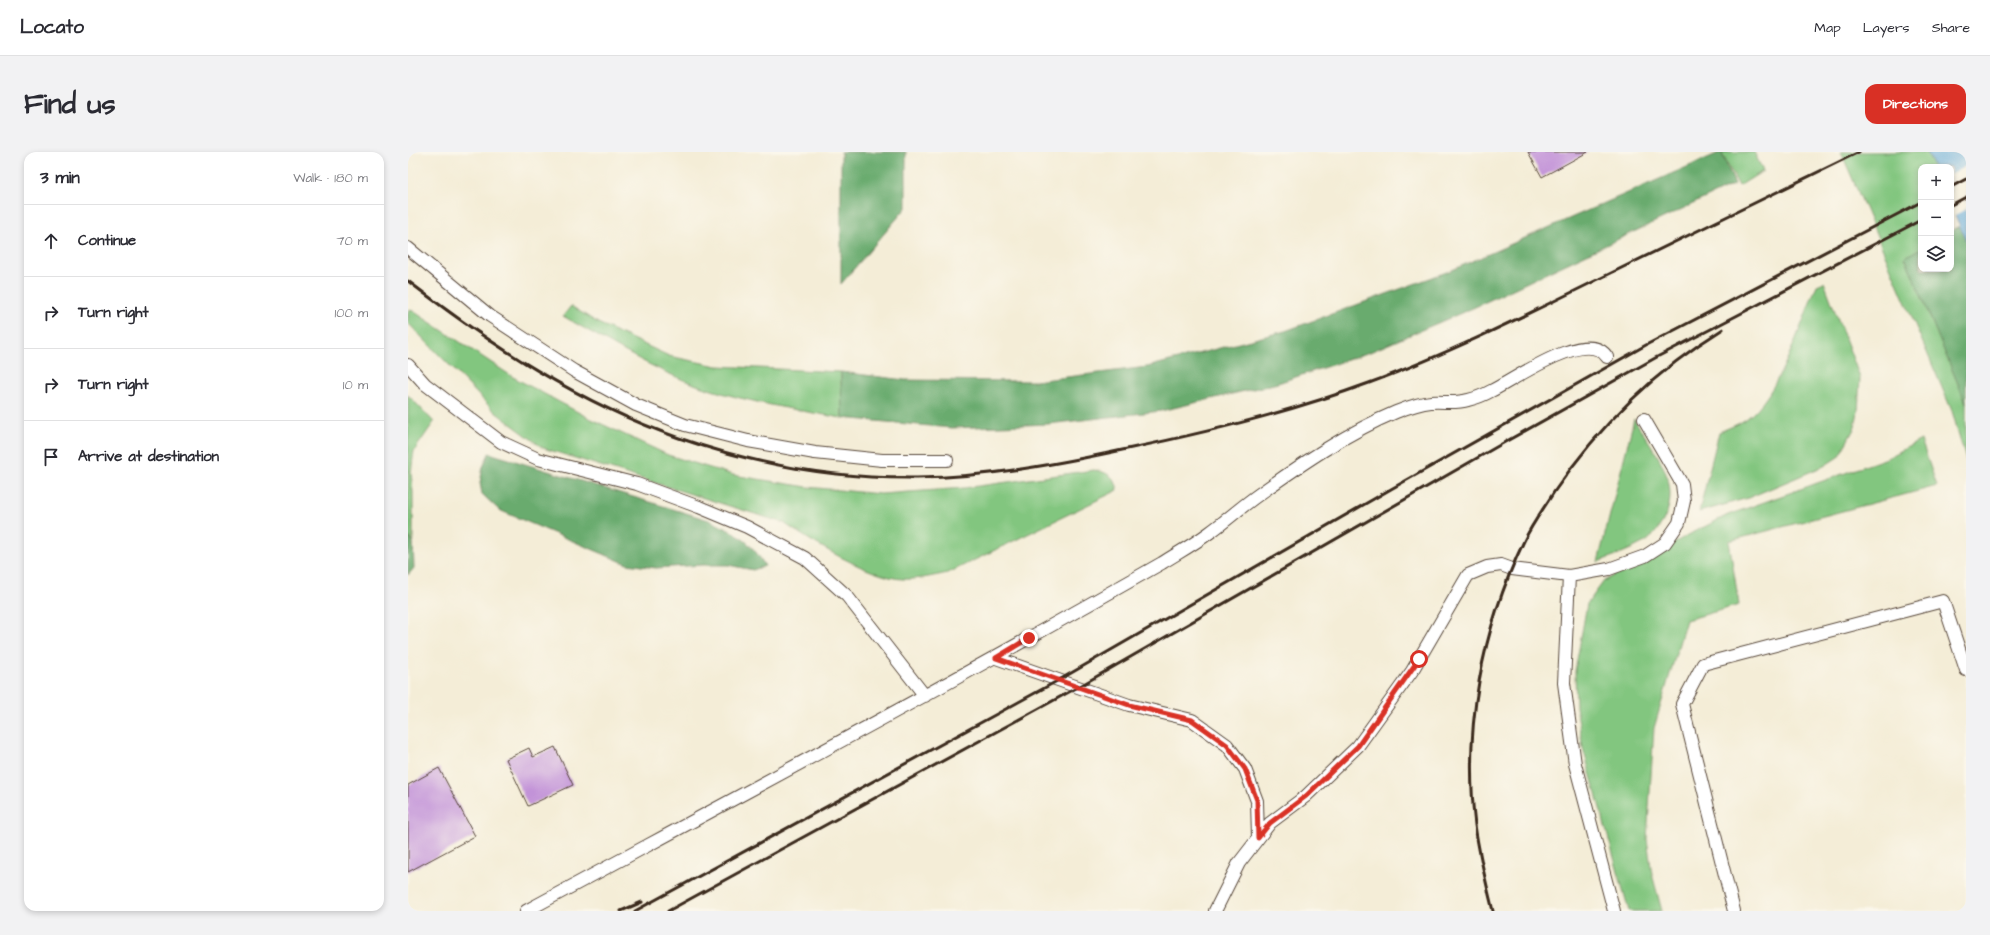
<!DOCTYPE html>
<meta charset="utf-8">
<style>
body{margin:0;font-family:"Architects Daughter",sans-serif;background:#f2f2f3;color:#2b2b33}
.controls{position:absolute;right:12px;top:12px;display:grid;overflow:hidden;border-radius:8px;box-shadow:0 2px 6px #0003}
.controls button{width:36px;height:36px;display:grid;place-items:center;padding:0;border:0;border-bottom:1px solid #e1e1e2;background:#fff;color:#2b2b33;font:20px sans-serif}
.stop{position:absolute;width:12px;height:12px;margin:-9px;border:3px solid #d93025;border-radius:50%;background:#fff}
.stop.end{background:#d93025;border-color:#fff;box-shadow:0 1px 4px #0008}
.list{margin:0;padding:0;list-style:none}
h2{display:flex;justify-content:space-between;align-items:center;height:52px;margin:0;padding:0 16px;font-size:17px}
h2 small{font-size:13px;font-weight:400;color:#7c7c81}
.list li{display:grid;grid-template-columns:26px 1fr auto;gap:12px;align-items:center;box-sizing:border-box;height:72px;padding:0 16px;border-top:1px solid #e1e1e2}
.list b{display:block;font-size:15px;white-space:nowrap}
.list em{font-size:13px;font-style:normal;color:#7c7c81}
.icon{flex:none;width:22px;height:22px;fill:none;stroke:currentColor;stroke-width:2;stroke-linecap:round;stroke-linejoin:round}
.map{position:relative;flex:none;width:1558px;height:759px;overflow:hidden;border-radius:12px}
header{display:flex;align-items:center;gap:24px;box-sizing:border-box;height:56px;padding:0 20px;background:#fff;border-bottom:1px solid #e1e1e2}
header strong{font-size:19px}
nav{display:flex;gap:22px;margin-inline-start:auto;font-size:14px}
.intro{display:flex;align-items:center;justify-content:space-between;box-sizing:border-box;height:96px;padding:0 24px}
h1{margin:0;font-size:28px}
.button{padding:10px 18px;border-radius:12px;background:#d93025;color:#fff;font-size:14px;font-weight:700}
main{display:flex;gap:24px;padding:0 24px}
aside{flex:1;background:#fff;border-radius:12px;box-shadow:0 2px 6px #0003}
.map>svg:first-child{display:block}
</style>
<header>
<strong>Locato</strong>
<nav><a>Map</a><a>Layers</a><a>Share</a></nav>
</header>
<div class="intro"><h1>Find us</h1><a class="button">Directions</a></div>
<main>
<aside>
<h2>3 min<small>Walk · 180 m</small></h2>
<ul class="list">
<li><svg class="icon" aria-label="ahead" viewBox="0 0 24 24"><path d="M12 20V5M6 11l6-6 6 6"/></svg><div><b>Continue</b></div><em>70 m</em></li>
<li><svg class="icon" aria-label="right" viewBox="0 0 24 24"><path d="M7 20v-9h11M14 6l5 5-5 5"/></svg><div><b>Turn right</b></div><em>100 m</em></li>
<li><svg class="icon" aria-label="right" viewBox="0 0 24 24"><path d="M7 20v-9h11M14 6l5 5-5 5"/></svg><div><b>Turn right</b></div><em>10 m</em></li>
<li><svg class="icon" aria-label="arrive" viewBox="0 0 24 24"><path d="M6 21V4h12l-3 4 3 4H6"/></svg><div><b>Arrive at destination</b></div></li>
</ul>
</aside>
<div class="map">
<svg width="1558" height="759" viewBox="0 0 1558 759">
<rect width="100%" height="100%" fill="#fbf7ec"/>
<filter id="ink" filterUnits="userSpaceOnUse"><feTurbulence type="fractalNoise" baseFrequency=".025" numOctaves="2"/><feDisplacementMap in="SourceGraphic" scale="8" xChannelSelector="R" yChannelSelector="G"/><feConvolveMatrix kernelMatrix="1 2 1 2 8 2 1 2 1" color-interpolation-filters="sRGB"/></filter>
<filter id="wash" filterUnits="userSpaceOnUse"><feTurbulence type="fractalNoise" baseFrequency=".012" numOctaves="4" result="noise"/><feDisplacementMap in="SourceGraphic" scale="16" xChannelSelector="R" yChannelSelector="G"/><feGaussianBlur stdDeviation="0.9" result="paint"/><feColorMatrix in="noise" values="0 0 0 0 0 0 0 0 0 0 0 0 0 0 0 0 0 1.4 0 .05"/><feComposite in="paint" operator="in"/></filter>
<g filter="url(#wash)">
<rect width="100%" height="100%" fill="#f4edd7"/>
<!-- green -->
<path fill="#82c67f" stroke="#5e784e" d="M1313,0H1346L1355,19L1331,34Z
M1433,0H1519L1526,15H1513V96L1497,105L1558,251V308L1544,259Z
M1416,130L1452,226L1450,259L1447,275L1435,297L1430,305L1416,314L1340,346L1291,360L1311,280C1320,276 1330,273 1338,267C1371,244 1393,171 1409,133Z
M163,154L190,171L261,204L309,214L433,220L434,266C388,258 339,250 294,235C245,218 200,190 155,164Z
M2,157L105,225L181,266L260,303L325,323L399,335L473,342L556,336L686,318C699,320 707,324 710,338L540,421C525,424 510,428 494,427C462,425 403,390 376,371L135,296L87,260L0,171V160Z
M0,243L26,270L6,299L3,321L5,340V389L0,385Z
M1226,267C1245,298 1276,331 1255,369C1250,377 1244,387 1235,391C1221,399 1205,404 1190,410Z
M1513,288L1529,334L1321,389L1331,453L1278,468L1246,576L1239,687L1244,722L1254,759H1221L1175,596L1168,555L1167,519L1179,452L1196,429L1284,381L1320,363L1479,306Z"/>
<!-- forest -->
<path fill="#69ab6e" stroke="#526a46" d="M433,0H498V56L433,132Z
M1313,0L1327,32L1065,156L962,200L870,231L753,259L640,272L544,276L434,266L433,220L497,228L627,229L739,215L877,179L1044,118Z
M1552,74L1558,89V251L1497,105L1513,96V117H1543V79Z
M81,301L301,368C327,381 342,387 357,414L345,418L320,413H294L248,416L219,412L91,358L74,342L72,331L75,315Z
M0,385L5,389L6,416L0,423Z"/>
<!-- water -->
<path fill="#60a7d6" stroke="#4e687a" d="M1519,0H1558V89L1543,54V15H1526Z"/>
<!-- pier -->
<path fill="#f4edd7" d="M1558,14V57L1545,64L1543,59V22Z"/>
<g id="blocks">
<!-- building -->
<path fill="#c293d8" d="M1120,0H1180L1134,25Z
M147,595L165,633L120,654L98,607L121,596L125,605Z
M31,616L67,684L0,720V633Z"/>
</g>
</g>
<g filter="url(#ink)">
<use href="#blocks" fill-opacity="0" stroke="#57473a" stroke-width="1"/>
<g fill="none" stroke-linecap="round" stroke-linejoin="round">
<!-- lane casing -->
<g stroke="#57473a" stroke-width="14">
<path id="lane" d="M0,96L82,164L166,219L228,253L277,273L340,289L407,301L474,308H539
M0,213L17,232L93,290L130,307L229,332L291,355L339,375L397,406L439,444L517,544
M1161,424L1156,531L1167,612L1206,759
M588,506L721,553L784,568L819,593L837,617L849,649L850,686
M118,759C331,644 544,531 754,411C770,401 786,392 801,381C818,369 833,355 850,343C892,313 940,280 988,260C998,256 1012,251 1023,250C1036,249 1047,252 1060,248C1068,246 1076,243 1083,239C1105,229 1180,174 1199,205
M807,759L831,711L862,671L898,644L950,594L1004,519L1060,423L1079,415L1093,413L1104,417L1161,424L1201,417L1237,404L1257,391L1271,371L1276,349L1274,332L1236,267
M1326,759L1274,552L1295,512L1535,449L1558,518"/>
</g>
<!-- lane -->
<use href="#lane" stroke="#fff" stroke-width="12"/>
<!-- rail -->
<path stroke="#3b2a1e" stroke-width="3" d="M1543,35L1558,27
M1543,53L1558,45
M0,129C83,193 171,251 271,286C346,312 429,327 509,326C580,325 650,312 719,297C801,280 883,260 961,231C1042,201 1120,162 1197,124C1282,83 1366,41 1451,0
M213,759L234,750
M227,759L651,528L983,337L1238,193L1513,50
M260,759L672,534L1097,290L1249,205L1513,68
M1085,759C1078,731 1071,702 1067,673C1055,577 1074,477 1116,389C1124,372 1136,356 1146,340C1191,274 1247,219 1315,177"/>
</g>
</g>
<g fill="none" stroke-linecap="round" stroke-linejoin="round" filter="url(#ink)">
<!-- route -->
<path stroke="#d93025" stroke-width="5" d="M621,486L588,506L721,553L784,568L819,593L837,617L849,648L850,686L862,671L898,644L950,594L1011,507"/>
</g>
</svg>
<div class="controls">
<button>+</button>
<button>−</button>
<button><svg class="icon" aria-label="layers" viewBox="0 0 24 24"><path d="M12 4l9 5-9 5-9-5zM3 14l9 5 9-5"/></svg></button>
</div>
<div class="stop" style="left:1011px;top:507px"></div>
<div class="stop end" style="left:621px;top:486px"></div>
</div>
</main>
